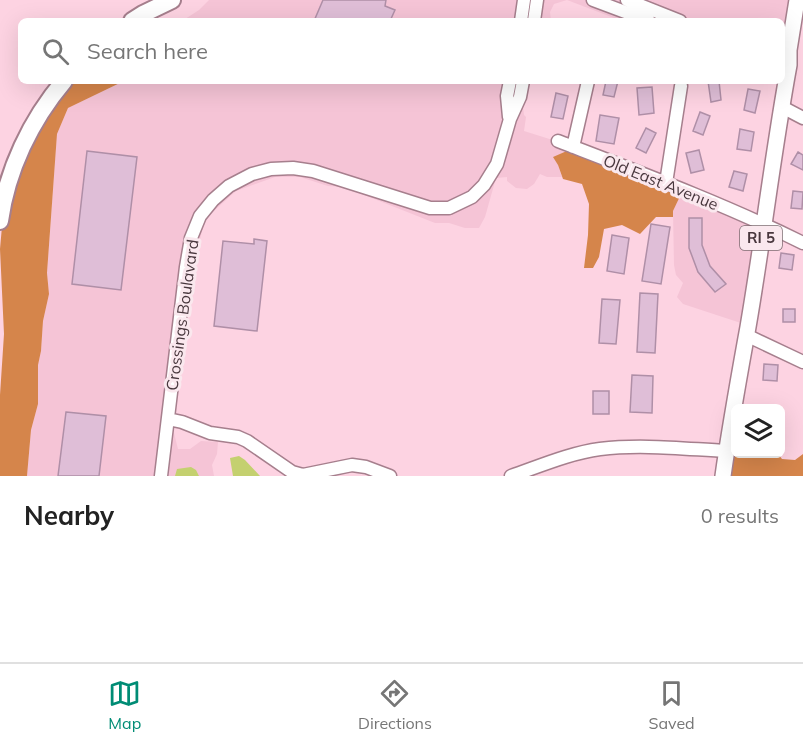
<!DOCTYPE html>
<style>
body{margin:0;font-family:Mulish,sans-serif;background:#f2f2f2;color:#222}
.controls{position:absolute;right:18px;bottom:18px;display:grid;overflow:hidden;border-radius:9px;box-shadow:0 6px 24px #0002}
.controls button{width:54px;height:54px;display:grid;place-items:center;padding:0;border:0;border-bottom:2px solid #e0e0e0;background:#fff;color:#222;font:30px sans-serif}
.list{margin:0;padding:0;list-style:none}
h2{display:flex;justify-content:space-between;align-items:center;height:78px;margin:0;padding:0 24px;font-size:26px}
h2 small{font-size:20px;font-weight:400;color:#767676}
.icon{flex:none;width:33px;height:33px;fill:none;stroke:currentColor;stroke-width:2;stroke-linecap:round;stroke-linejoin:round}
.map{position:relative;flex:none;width:803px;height:476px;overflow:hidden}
.search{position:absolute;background:#fff;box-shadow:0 6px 24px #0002;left:18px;right:18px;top:18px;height:66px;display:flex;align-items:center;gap:15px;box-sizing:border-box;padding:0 21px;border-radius:9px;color:#767676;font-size:22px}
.sheet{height:186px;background:#fff}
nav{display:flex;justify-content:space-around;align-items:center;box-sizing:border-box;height:84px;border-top:2px solid #e0e0e0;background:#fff;font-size:16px;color:#767676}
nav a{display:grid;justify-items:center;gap:3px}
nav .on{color:#008c75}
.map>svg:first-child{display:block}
</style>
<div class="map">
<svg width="803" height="476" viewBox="0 0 803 476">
<rect width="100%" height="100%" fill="#fdd3e2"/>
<!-- built -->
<path fill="#f5c4d6" d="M209,0H800L782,79V21H622L567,0L554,4L550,12L551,21H182L199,10Z
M124,81H529L523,107L524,115L526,117L524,131L575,147L558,165L562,177H547L540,174L534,184L527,189L516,188L507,181V177L496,178L485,217L479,228H465L449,223H435L344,187L328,186L300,177H275L236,191L205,219L192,272L173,429L178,449H190L201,441L218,442L217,454L212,465L214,476H27L31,430L38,404V364L41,351L43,321L49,294L47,273L57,134L68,108Z
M683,190L763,222L747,325L683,304L677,297L683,283L676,275L674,265L673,211Z"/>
<!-- forest -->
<path fill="#d5854b" d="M67,81H124L68,108L57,134L47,273L49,294L43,321L41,351L38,365V404L31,430L27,476H0V395L4,334L0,249L3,215L17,166Z
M576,147L683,190L673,211V217H656L640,234L622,225L604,229L599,257L593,268H584L588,235L589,204L582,184L563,179L558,165L553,157Z
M735,435L736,454H778L782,459L795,460L803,454V476H723Z"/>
<!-- water -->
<path fill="#c4d06f" d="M239,456L245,460L260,476H233L230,458Z
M191,467L196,470L199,476H175L177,469Z"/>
<!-- building -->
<path fill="#dfbed7" stroke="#af8fa7" stroke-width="1.5" d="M323,0H386L385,6L395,10L390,21H314Z
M606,81H618L614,97L603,95Z
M708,81H719L721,100L711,102Z
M652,87L654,113L639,115L637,88Z
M748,89L760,91L755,113L744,110Z
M556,93L568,96L563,119L551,117Z
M700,112L710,116L703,135L693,131Z
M600,115L619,118L614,144L596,141Z
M646,128L656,133L646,153L636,148Z
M740,129L754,132L751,151L737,149Z
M699,150L704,170L691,173L686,153Z
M87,151L137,157L121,290L72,284Z
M798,152L803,155V170L791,164Z
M734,171L747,174L743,191L729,187Z
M793,191L803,192L802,209L791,208Z
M689,218H702V245L710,266L726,284L715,292L698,272L689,248Z
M651,224L670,227L661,284L642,281Z
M612,235L629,238L624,274L607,271Z
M254,239L267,241L257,331L214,326L223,241L254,244Z
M781,253L794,255L792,270L779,268Z
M640,293L658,294L655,353L637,352Z
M602,299L620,300L616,344L599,343Z
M783,309H795V322H783Z
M764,364L778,365L777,381L763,380Z
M632,375L653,376L652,413L630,412Z
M593,391H609V414H593Z
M66,412L106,416L99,476H58Z"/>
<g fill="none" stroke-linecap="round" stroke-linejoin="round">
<!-- minor casing -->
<g stroke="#a67f8d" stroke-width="15">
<path id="minor" d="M593,0L649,21
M627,0L680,21
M521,21L524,0
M534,21L537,0
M782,107L803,118
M509,117L507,96L510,81
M558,141C641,173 724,204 803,243
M573,147L588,81
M666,183L681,86
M746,335L803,362
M168,419L182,422L210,433L238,437L247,441L292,472L303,475L352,465L366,467L390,476
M161,476L186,267L191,238L200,216L213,200L229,186L252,174L271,169L293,168L313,171L430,208H449L472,197L484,185L497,164L510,119L520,97L523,81
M511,476C540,466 570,453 600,449C642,444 685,449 727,451"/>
</g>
<!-- major casing -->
<g stroke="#a67f8d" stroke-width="18">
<path id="major" d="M723,476C730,426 739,377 748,327C763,240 773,152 789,65V50L797,0"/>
</g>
<!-- highway casing -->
<g stroke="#a67f8d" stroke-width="20">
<path id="highway" d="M132,21L143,14L172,0
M0,221C7,170 31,120 64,81"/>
</g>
<!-- minor -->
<use href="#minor" stroke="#fff" stroke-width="12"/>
<!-- major -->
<use href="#major" stroke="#fff" stroke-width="15"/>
<!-- highway -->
<use href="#highway" stroke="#fff" stroke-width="16"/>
</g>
<g text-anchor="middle" stroke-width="6" stroke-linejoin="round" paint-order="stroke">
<!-- shield labels -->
<rect fill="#fae8ee" stroke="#7d6c72" stroke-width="1.5" x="740" y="226" width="42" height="24" rx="4.5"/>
<g font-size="15" font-weight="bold" fill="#48373d">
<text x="761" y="243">RI 5</text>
</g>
<!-- street labels -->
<g font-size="16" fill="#48373d" stroke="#fae8ee">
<text transform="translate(661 182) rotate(22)" y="6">Old East Avenue</text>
<text transform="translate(182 315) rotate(-82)" y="6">Crossings Boulavard</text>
</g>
</g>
</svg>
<div class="controls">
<button><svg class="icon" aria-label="layers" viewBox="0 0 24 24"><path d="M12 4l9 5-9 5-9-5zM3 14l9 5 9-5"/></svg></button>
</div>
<div class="search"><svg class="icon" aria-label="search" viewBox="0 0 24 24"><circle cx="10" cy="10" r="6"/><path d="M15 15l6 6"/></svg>Search here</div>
</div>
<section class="sheet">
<h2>Nearby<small>0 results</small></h2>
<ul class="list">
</ul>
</section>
<nav>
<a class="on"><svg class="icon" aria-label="map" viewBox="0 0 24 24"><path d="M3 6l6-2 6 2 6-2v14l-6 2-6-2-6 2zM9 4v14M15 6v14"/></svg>Map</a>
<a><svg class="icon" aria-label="directions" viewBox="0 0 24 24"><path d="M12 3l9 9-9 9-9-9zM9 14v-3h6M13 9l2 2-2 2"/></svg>Directions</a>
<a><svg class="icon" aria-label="saved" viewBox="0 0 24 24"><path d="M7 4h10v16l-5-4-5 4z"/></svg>Saved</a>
</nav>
